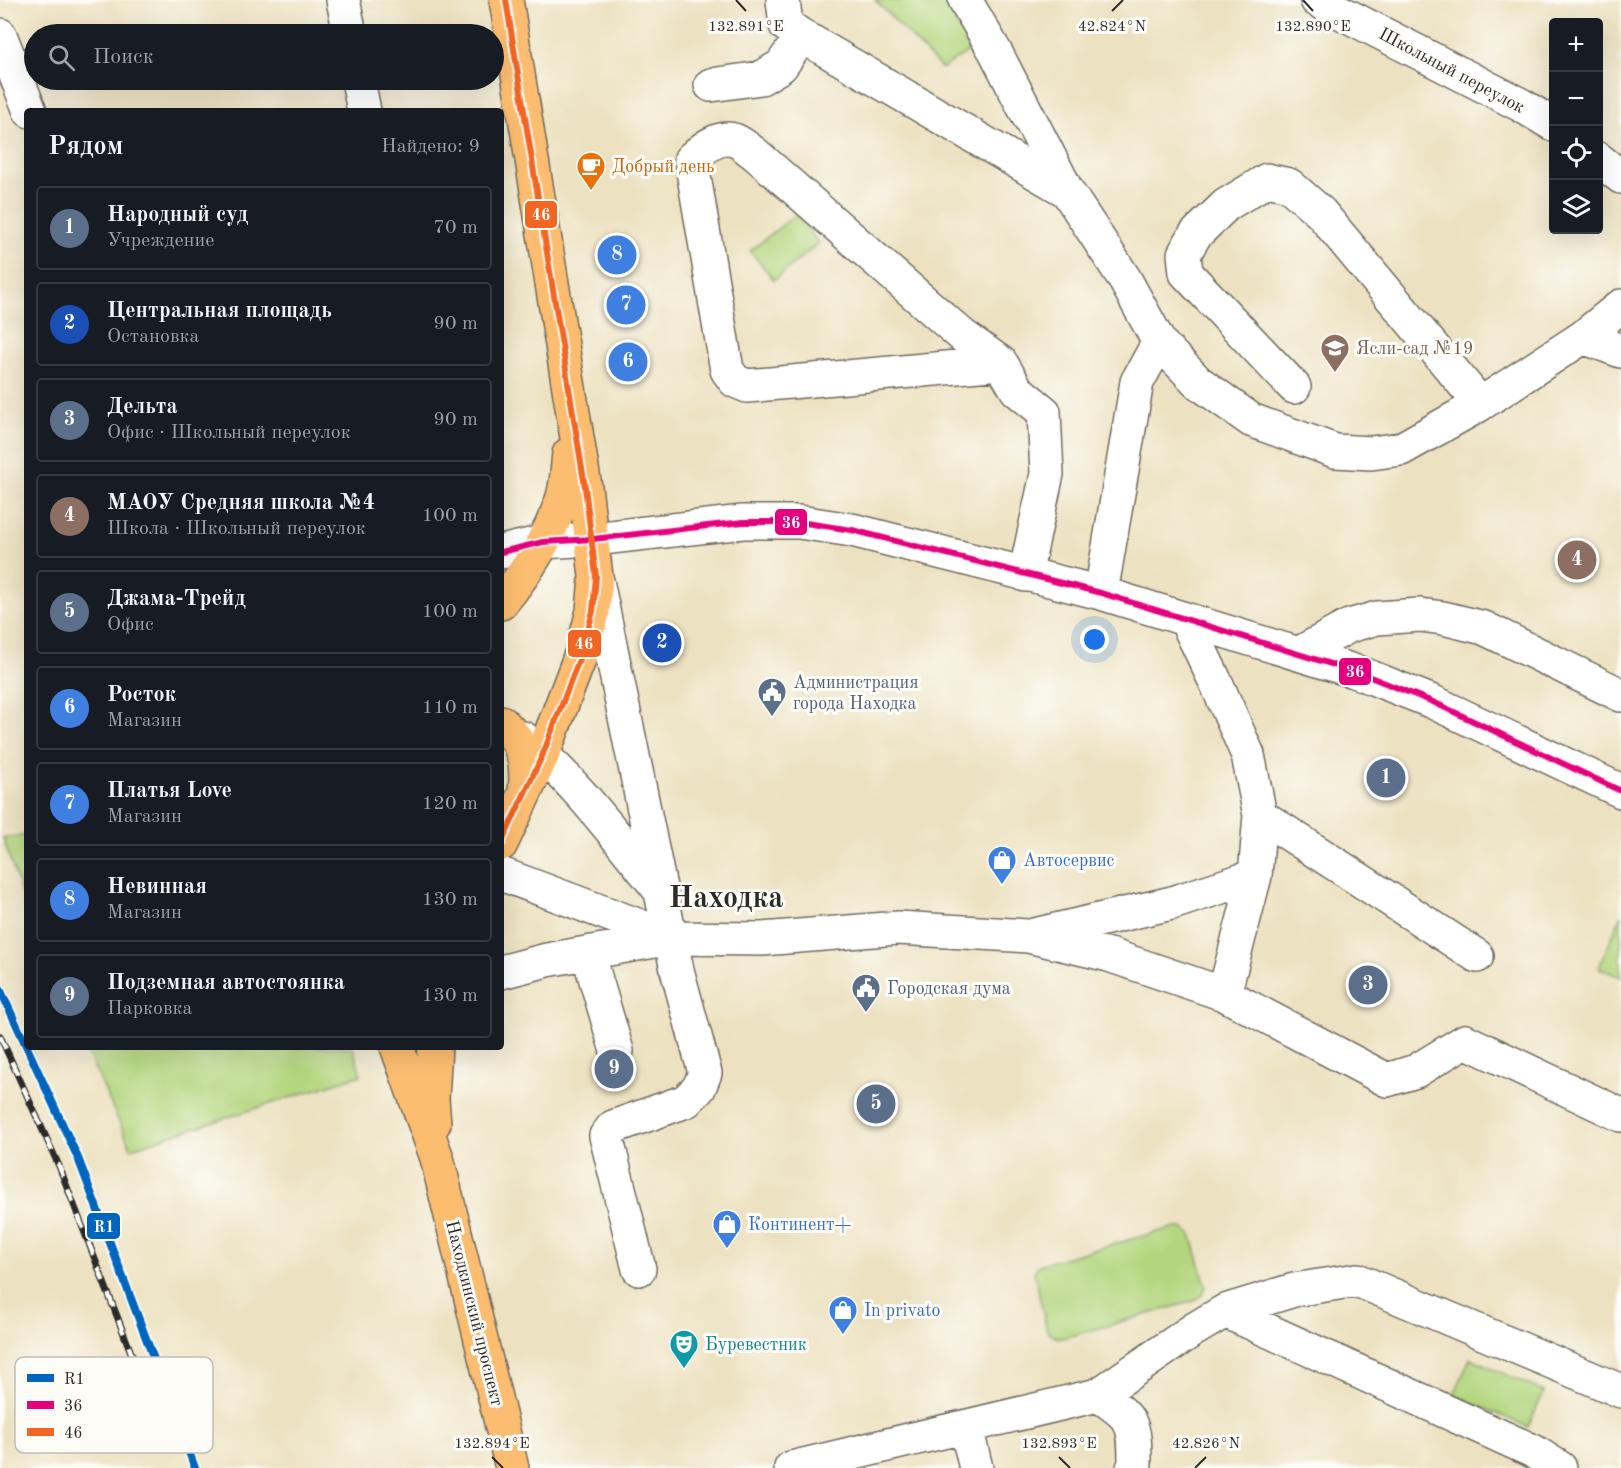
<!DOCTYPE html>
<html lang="ru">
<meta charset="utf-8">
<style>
body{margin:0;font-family:"Old Standard TT",serif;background:#20242c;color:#f1f3f6}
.controls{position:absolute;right:18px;top:18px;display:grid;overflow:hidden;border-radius:6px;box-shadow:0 6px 24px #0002}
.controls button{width:54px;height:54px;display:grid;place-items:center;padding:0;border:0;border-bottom:2px solid #363941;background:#171b24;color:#f1f3f6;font:30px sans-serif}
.you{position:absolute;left:1095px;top:640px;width:21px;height:21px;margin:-15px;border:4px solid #fff;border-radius:50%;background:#1a73e8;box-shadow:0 0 0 9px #1a73e833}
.badge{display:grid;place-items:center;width:39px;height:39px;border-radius:50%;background:#c8321e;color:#fff;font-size:20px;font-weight:700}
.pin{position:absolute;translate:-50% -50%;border:3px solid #fff;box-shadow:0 2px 6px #0006}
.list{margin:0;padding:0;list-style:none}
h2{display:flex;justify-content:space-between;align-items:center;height:78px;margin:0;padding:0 24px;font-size:26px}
h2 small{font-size:20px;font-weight:400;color:#9ea1a6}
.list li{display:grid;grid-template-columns:39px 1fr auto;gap:18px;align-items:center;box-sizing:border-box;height:84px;margin:0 12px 12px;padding:0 12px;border:2px solid #363941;border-radius:6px}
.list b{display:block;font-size:22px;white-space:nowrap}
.list p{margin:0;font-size:20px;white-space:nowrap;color:#9ea1a6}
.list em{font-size:20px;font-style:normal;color:#9ea1a6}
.icon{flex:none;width:33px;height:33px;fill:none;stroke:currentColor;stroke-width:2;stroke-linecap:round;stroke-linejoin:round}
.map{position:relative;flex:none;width:1621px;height:1468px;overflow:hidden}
.search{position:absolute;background:#171b24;box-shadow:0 6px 24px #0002;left:24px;top:24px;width:480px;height:66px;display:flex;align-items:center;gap:15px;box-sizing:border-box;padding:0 21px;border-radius:33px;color:#9ea1a6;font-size:22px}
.panel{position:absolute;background:#171b24;box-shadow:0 6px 24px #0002;left:24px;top:108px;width:480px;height:942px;border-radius:6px}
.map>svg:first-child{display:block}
</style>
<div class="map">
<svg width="1621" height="1468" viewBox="0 0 1621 1468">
<rect width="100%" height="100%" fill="#fdfcf7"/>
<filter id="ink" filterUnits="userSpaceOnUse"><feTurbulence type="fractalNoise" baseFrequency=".0167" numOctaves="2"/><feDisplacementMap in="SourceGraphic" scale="12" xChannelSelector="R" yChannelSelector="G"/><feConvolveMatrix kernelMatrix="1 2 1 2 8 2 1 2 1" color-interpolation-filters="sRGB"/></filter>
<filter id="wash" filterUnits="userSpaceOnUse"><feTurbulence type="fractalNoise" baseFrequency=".008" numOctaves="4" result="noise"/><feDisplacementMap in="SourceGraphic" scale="24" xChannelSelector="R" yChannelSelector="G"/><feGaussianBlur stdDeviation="1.35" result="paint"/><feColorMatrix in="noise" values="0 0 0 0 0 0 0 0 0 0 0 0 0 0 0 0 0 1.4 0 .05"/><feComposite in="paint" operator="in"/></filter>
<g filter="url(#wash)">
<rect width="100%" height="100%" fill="#ece1c0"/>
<!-- green -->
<path fill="#b2d57d" stroke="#6e8054" stroke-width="1.5" d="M875,0H945L970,50L942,69Z
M796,214L819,243L774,280L750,251Z
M27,835V911L3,838Z
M1621,915V977L1599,968Z
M85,1047H353L361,1075L131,1148Z
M1172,1228H1182L1191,1234L1206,1286L1203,1295L1194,1301L1064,1338L1055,1337L1047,1331L1034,1272L1039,1265Z
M1470,1358L1544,1392L1528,1427L1454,1395Z"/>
</g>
<g filter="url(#ink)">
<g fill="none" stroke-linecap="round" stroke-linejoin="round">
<!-- minor casing -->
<g stroke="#6f6b5f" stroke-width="36">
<path id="minor" d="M343,0L350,34
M783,0L786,25L802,36L1067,191L1124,278L1159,342L1198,382L1251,420L1335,451L1371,453L1401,449L1479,405L1583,337L1621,306
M965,0L996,53L1067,191
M1317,0L1521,105L1554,125
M0,35L30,111
M358,80L364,111
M711,85L761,78L781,66L802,36
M1598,159L1621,177
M1583,337L1621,351
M1001,363L963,336L754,153C748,149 741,142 734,140C719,135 702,149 691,159L727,370L735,381L747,386L1001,363L1017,390L1044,412L1047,474L1025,575
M1294,387L1186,273L1184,254L1195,235L1226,205L1267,180L1289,185L1321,213L1468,389L1479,405
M501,552L543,542L593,539L743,522H799L852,530L1101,593L1360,673L1433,702L1621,791
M597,581L677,970L705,1073L699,1088L686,1101L613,1127L606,1136L639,1269
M1101,593L1137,382L1159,342
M1186,620L1218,687L1248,755L1260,815L1255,876L1224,994
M1298,654L1349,626L1377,618L1420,615L1443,618L1484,628L1621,695
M523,738C575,780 616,837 659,889
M1260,815L1477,956
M501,874L669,937
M1034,935L1172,903L1255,876
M588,953L617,1051
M501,972L547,960L671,938L762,939L898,928L1028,936L1109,955L1224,994L1387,1080L1416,1071L1465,1041L1621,1115
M1225,1311L1533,1451L1560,1468
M1098,1395C1133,1418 1135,1422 1135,1464L1133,1468
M966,1427L976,1468
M791,1468L1098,1395L1193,1330L1225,1311L1294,1290L1357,1280L1621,1391"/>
</g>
<!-- major casing -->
<g stroke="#6f6b5f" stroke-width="36">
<path id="major" d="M501,603C526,573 549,537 562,500C567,486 567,469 569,454
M501,722C524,742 528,763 525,792
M501,844L543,754L583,649L593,611L596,576L585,487L506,0
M397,1047L437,1158L512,1468
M434,1123L432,1099L435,1047"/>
</g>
<!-- minor -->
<use href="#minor" stroke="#fff" stroke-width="33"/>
<!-- major -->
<use href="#major" stroke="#fcbd6f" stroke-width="33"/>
<!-- rail casing -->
<g stroke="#2b2b2b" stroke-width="7">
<path id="rail" d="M0,1036L59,1166L149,1399"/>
</g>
<!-- rail -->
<use href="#rail" stroke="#fdfcf7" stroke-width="4.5" stroke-dasharray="14" stroke-linecap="butt"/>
<!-- bus-1 casing -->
<g stroke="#fdfcf7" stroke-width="10">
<path id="bus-1" d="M501,552L543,542L593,539L743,522H799L852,530L1101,593L1360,673L1433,702L1621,791"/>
</g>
<!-- bus-2 casing -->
<g stroke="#fdfcf7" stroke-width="10">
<path id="bus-2" d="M501,844L543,754L583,649L593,611L596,576L585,487L506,0"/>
</g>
<!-- bus-1 -->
<use href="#bus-1" stroke="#e5007d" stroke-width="6"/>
<!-- bus-2 -->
<use href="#bus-2" stroke="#f26522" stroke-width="6"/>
<!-- rail-1 casing -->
<g stroke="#fdfcf7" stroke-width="12">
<path id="rail-1" d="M0,989L78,1158L195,1468"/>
</g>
<!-- rail-1 -->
<use href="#rail-1" stroke="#0065bd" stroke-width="8"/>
</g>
</g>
<!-- ticks -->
<path fill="none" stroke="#2b2b2b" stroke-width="2" d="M736,0L746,11M1303,0L1313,11M1112,11L1123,0M492,1457L503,1468M1059,1457L1070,1468M1195,1468L1206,1457"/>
<!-- icons -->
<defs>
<g id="cafe-pin" transform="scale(1.5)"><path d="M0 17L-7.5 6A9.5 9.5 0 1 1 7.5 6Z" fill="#e8710a" stroke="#fdfcf7"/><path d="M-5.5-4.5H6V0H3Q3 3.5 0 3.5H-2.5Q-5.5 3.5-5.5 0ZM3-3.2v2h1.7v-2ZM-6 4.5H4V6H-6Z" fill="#fff"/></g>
<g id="school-pin" transform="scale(1.5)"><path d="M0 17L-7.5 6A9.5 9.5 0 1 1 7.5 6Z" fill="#8d6e63" stroke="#fdfcf7"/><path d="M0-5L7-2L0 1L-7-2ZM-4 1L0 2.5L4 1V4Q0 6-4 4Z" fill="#fff"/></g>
<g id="civic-pin" transform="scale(1.5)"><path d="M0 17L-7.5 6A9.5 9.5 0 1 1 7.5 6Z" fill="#5c6f8a" stroke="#fdfcf7"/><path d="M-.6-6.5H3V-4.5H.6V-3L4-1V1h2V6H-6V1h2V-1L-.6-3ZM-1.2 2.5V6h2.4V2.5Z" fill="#fff"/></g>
<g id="shop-pin" transform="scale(1.5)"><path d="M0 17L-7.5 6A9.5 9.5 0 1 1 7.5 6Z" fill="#3f7fe0" stroke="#fdfcf7"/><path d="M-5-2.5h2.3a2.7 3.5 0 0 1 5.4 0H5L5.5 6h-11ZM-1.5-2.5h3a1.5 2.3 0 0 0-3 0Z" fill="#fff"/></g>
<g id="theatre-pin" transform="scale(1.5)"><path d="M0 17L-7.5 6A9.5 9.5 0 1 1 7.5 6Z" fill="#0f9aa8" stroke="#fdfcf7"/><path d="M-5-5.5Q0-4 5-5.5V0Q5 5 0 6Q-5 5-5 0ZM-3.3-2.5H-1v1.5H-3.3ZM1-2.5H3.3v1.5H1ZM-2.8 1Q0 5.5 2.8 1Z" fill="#fff"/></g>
</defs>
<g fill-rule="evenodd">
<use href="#cafe-pin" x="591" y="166"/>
<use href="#school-pin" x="1335" y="348"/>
<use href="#civic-pin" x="772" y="692"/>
<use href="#shop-pin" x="1002" y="860"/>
<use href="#civic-pin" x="866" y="988"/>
<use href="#shop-pin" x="727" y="1224"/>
<use href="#shop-pin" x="843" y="1310"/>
<use href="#theatre-pin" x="684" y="1344"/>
</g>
<g text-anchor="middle" stroke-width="6" stroke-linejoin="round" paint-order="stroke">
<!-- street labels -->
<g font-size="18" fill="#2b2b2b" stroke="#fdfcf7">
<text transform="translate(1452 70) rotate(28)" y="6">Школьный переулок</text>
<text transform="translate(475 1313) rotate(76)" y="6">Находкинский проспект</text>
</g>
<!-- food labels -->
<g font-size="18" fill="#c56008" stroke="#fdfcf7" text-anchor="start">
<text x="612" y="172">Добрый день</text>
</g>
<!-- education labels -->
<g font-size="18" fill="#785e54" stroke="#fdfcf7" text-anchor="start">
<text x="1356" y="354">Ясли-сад №19</text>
</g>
<!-- service labels -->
<g font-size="18" fill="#4e5e75" stroke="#fdfcf7" text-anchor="start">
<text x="793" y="688">Администрация<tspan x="793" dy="21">города Находка</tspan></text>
<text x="887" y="994">Городская дума</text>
</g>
<!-- shop labels -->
<g font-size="18" fill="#366cbe" stroke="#fdfcf7" text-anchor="start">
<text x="1023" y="866">Автосервис</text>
<text x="748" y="1230">Континент+</text>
<text x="864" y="1316">In privato</text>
</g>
<!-- culture labels -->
<g font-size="18" fill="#0d838f" stroke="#fdfcf7" text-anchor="start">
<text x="705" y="1350">Буревестник</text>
</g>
<!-- town labels -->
<g font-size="30" font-weight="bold" fill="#2b2b2b" stroke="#fdfcf7">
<text x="726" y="907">Находка</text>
</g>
</g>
<!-- legend -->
<rect x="15" y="1357" width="198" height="96" rx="9" fill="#fdfcf7" stroke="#bebdba" stroke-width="1.5"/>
<rect x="27" y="1374" width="27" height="8" fill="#0065bd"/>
<rect x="27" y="1401" width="27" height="8" fill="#e5007d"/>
<rect x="27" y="1428" width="27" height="8" fill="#f26522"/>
<g font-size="16" fill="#2b2b2b">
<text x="64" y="1384">R1</text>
<text x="64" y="1411">36</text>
<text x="64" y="1438">46</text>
</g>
<g font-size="15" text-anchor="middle" fill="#2b2b2b" stroke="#fdfcf7" stroke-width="6" stroke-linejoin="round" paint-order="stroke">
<text x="746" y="31">132.891°E</text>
<text x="1112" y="31">42.824°N</text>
<text x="1313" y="31">132.890°E</text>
<text x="1206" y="1448">42.826°N</text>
<text x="492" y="1448">132.894°E</text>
<text x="1059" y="1448">132.893°E</text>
</g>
<g stroke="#fdfcf7" stroke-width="2">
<rect x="524" y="200" width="34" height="29" rx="6" fill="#f26522"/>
<rect x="774" y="508" width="34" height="28" rx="6" fill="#e5007d"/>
<rect x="567" y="629" width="35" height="29" rx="6" fill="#f26522"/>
<rect x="1338" y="657" width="34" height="29" rx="6" fill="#e5007d"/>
<rect x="86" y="1212" width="35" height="28" rx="6" fill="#0065bd"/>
</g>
<g font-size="16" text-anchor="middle" font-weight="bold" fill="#fff">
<text x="541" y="220">46</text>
<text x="791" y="528">36</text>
<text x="584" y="649">46</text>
<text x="1355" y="677">36</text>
<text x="104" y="1232">R1</text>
</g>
</svg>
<div class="controls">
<button>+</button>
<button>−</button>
<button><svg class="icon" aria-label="locate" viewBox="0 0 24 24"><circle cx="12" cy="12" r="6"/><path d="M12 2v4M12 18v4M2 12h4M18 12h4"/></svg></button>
<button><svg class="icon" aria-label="layers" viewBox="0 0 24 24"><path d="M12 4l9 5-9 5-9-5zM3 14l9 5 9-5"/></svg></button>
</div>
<div class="you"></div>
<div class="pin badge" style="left:1386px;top:778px;background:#5c6f8a">1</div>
<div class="pin badge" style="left:662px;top:643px;background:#1a4fb4">2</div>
<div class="pin badge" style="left:1368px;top:985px;background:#5c6f8a">3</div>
<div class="pin badge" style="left:1577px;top:560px;background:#8d6e63">4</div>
<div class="pin badge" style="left:876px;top:1104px;background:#5c6f8a">5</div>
<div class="pin badge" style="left:628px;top:362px;background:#3f7fe0">6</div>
<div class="pin badge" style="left:626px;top:305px;background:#3f7fe0">7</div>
<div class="pin badge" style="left:617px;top:255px;background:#3f7fe0">8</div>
<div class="pin badge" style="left:614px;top:1069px;background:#5c6f8a">9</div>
<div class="search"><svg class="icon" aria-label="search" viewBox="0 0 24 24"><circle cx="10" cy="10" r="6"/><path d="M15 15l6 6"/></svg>Поиск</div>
<section class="panel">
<h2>Рядом<small>Найдено: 9</small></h2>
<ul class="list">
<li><span class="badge" style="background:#5c6f8a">1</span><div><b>Народный суд</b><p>Учреждение</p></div><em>70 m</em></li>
<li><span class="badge" style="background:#1a4fb4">2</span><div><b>Центральная площадь</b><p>Остановка</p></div><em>90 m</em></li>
<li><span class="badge" style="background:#5c6f8a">3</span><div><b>Дельта</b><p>Офис · Школьный переулок</p></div><em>90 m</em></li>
<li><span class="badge" style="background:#8d6e63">4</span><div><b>МАОУ Средняя школа №4</b><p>Школа · Школьный переулок</p></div><em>100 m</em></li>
<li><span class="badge" style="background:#5c6f8a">5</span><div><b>Джама-Трейд</b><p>Офис</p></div><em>100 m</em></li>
<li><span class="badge" style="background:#3f7fe0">6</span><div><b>Росток</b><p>Магазин</p></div><em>110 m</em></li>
<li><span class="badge" style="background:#3f7fe0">7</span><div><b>Платья Love</b><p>Магазин</p></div><em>120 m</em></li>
<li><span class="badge" style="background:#3f7fe0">8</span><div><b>Невинная</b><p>Магазин</p></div><em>130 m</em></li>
<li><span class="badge" style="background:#5c6f8a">9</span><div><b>Подземная автостоянка</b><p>Парковка</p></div><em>130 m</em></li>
</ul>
</section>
</div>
